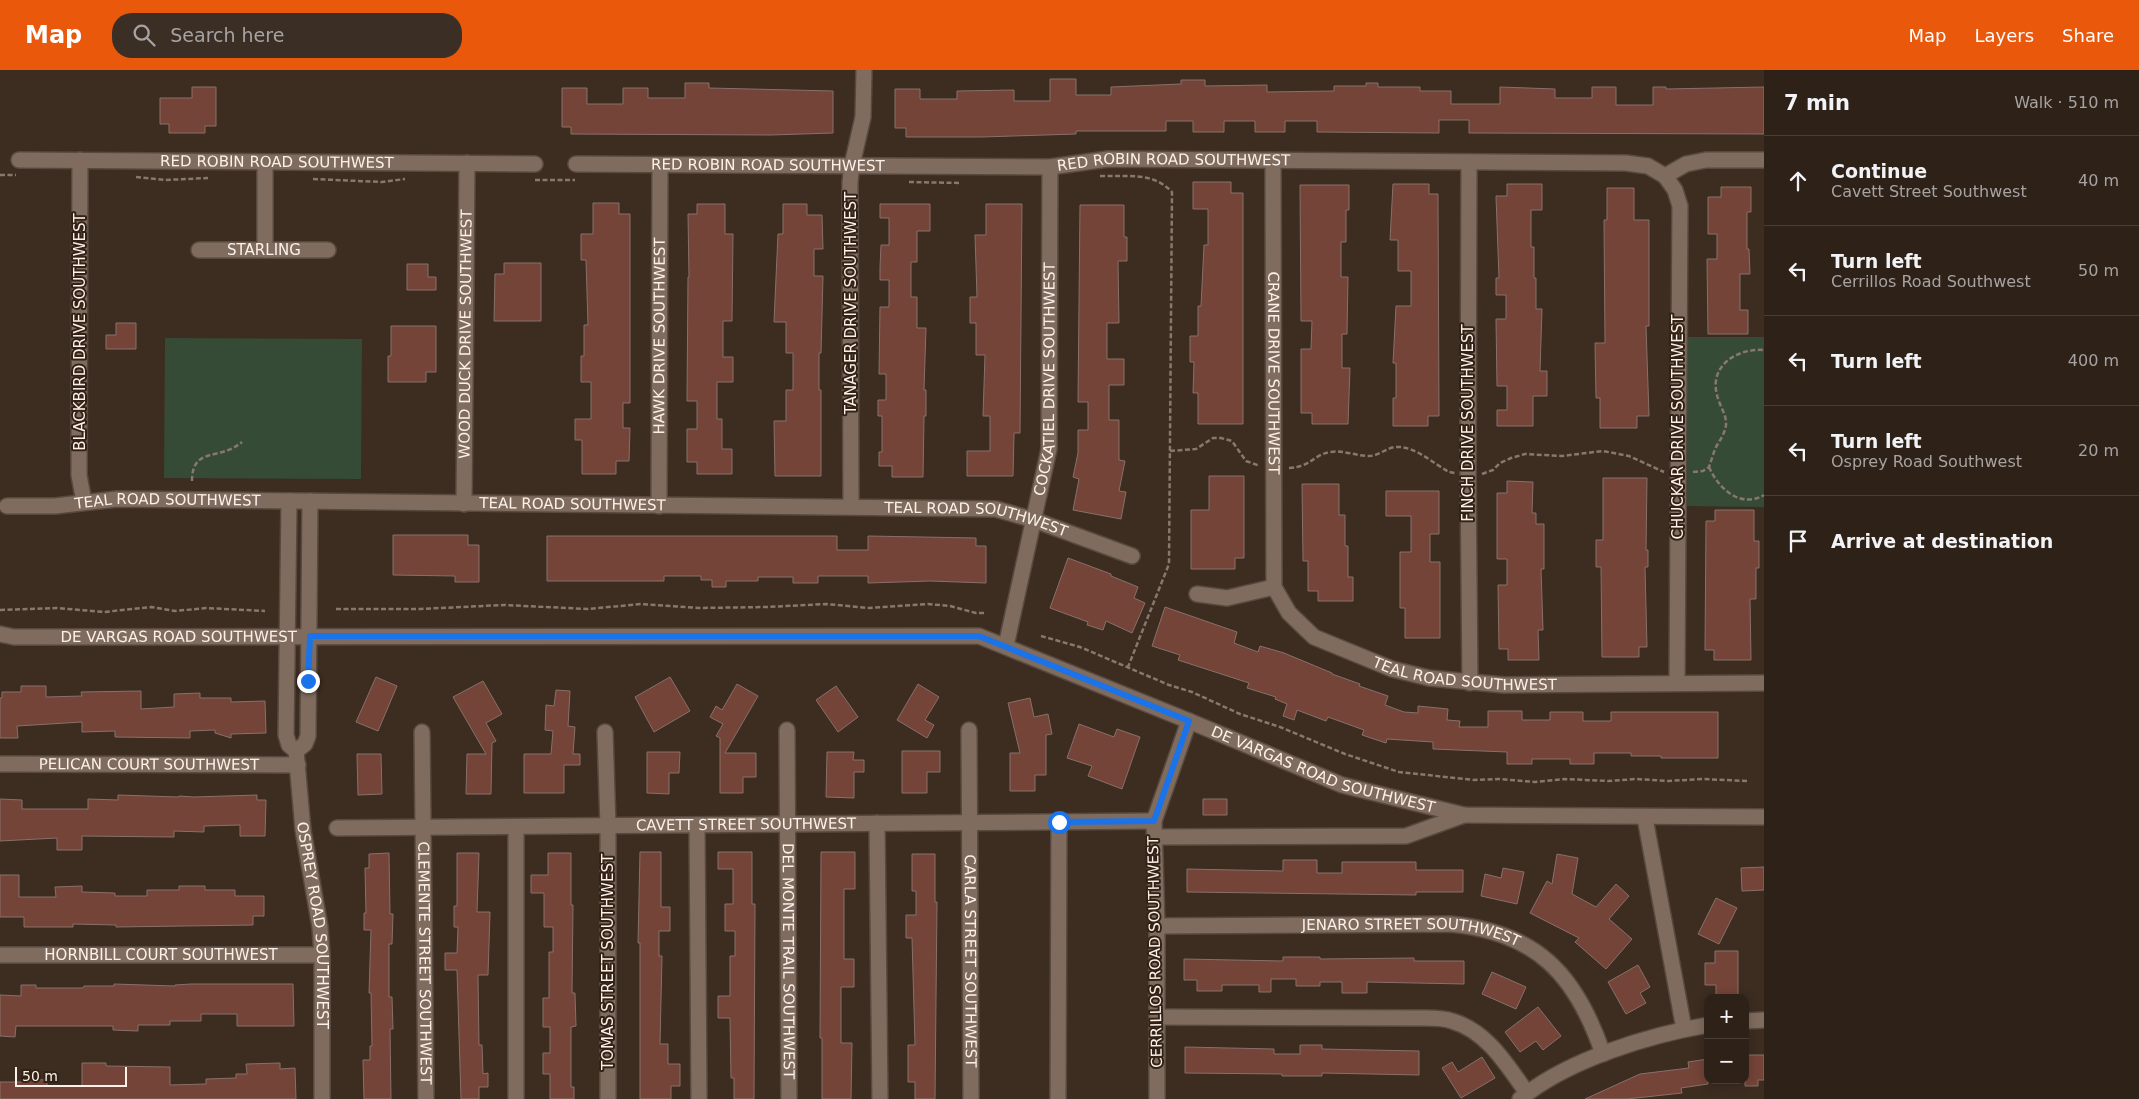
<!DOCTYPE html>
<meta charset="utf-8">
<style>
body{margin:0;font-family:"DejaVu Sans",sans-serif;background:#3a2e25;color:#f1f3f6}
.controls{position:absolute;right:15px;bottom:15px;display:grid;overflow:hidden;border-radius:10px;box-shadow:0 2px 12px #0003}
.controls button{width:45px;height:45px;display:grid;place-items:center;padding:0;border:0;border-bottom:1px solid #493e37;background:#2e2118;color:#f1f3f6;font:25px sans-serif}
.scale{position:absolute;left:15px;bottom:12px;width:112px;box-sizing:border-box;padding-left:5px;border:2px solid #fcf0e9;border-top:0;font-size:14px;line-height:18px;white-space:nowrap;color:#fcf0e9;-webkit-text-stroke:4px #322216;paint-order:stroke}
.stop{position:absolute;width:15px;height:15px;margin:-11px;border:4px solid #1a73e8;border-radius:50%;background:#fff}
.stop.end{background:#1a73e8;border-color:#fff;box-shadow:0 1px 5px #0008}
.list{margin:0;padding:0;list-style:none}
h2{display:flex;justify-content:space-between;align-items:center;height:65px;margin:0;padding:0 20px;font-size:21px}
h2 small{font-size:16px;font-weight:400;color:#a7a3a2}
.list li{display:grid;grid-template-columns:32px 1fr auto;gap:15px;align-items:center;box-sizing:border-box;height:90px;padding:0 20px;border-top:1px solid #493e37}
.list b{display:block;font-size:19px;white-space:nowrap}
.list p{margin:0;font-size:16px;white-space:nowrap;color:#a7a3a2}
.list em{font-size:16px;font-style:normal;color:#a7a3a2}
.icon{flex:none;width:28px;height:28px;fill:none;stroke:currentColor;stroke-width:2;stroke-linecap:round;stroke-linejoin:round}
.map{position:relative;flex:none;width:1764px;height:1029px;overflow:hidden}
header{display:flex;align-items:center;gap:30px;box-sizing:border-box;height:70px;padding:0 25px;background:#ea580c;color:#fff}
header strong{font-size:24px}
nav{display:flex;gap:28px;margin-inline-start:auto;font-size:18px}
.search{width:350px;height:45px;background:#3a2e25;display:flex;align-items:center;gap:12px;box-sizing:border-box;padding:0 18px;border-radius:20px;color:#a7a3a2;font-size:19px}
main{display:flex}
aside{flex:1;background:#2e2118}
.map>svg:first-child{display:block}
</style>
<header>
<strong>Map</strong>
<div class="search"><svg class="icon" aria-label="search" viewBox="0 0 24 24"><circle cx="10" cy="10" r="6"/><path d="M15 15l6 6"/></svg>Search here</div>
<nav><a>Map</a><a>Layers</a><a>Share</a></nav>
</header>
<main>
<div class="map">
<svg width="1764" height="1029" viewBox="0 0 1764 1029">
<rect width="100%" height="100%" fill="#3d2c20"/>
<!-- green -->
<path fill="#354b35" d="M1688,267H1764V437L1687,436Z
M165,268L362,269L361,409L164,408Z"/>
<!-- building -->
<path fill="#744438" stroke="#88706a" d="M1050,9H1076V25H1111V17L1181,14V10H1205V16L1267,15V22L1334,21V16H1366V13H1378V17H1420V21H1451V34H1500V17L1555,19V28H1592V17H1616V35H1653V17H1666V19L1764,17V64L1469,63V50H1439V63L1317,62V51H1285V62H1255V51H1224V62H1193V51H1166V61H1076V64L982,67H906V58H895V19H920V29H957V21L1014,20V31H1050Z
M685,13H709V18L833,21V63L771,65L571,64V57H562V18H587V34H623V18H648V28H685Z
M192,17H216V56H205V63H169V54H160V28H192Z
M1193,112H1231V123H1243V354H1198V323H1193L1194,292H1190V266H1198V236H1201L1204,175H1208V139H1193Z
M1393,114H1429V124H1438L1439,346H1428V356H1393V328H1396V293H1393L1396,236H1411V201H1398V170H1390Z
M1507,114H1542V140H1531V177H1534V208H1536V239H1542L1540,301H1547V326H1533V356H1497V340H1507V316H1497L1496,249H1506V225H1496V208H1499L1496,126H1507Z
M1300,115H1349V140H1346V172H1341V207H1348L1347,264H1342V298H1350L1348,354H1312V343H1301V279H1311L1312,251H1301Z
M1721,117H1751V142H1747V179H1749L1750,204H1740V240H1748V264H1708L1707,189H1717V164H1708V127H1721Z
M1607,118H1634V150H1649V256H1646L1649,346H1637V358H1600V328H1596L1595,273H1605L1604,150H1607Z
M593,133H619V144H630V333H623V358H630L629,391H616V404H582V370H575V349H591V312H581V286H584V255H588L586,190H581V164H593Z
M697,134H725V164H733L732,251H723V287H733V312H717V349H722V379H732V404H697V392H687V359H697V331H687L688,207H689L688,144H697Z
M783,134H807V145H822L823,179H814V206H823L821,283H819V320H821V406H775L774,351H786V320H793V283H786V252H774L778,164H783Z
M880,134H930V161H917V192H911V227H917V258H926L924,320H926V346H924L923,407H892V396H879V382H882V346H878V330H886V304H879L880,237H889V210H880V197L881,175H889V148H880Z
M986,134H1022L1020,363H1014L1013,406H967V381H990V346H983L985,285H976V253H970V227H977L975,165H986Z
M1080,135H1124V167H1127V191H1118L1119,253H1107V289H1124V315H1109V350H1119V390L1125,391L1119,421L1126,422L1121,449L1073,440L1079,409L1073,407L1078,383V360H1088V332H1078Z
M504,193H541V251H494L495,204H504Z
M407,194H428V207H436V220H407Z
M116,253H136V279H106V265H116Z
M391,256H436V302H426V312H388V286H391Z
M1209,406H1244V488H1235V499H1191V440H1209Z
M1603,408H1647L1646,480H1648V497H1645L1647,577H1639V587H1602L1601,497H1596V470H1603Z
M1507,411L1533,412L1532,443H1536V454H1544V499H1541L1543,560H1538L1539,590H1508V579H1499L1498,515H1507V489H1497V423H1507Z
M1302,414H1339V445H1345V476H1348V507H1353V531H1318V521H1308V491H1303Z
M1386,421H1439V464H1430V492H1440V568H1405V538H1400V482H1411V446H1386Z
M1715,440H1754V471H1759V498H1756V529H1750L1751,590H1714V580H1705L1706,451H1715Z
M393,465H468V475H479V512H455V506L393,505Z
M547,466H837V480H868V466L976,468V476H986V513L930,511L868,513V506H818V513H793V507H758V511H726V517H712V510H701V506H664V511H547Z
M1068,488L1111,504V506L1138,517L1134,528L1145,533L1132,563L1106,551L1103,560L1087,555L1088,552L1050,538Z
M1165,537L1237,562L1234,573L1258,582L1260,576L1284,583L1332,603V604L1360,614L1359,616L1388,626L1385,635L1404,642L1418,643V636L1448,639L1447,650L1460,651L1459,657H1488V641H1522V650H1550V642H1583V651H1611V642H1718V688H1661V686H1631V683H1594V694H1570V689H1532V694H1507V682L1433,679V672L1387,669L1386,673L1362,665L1364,660L1328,647L1326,651L1297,640L1294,650L1283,646L1287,634L1275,629L1276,627L1247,618L1249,613L1178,590L1180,585L1152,576Z
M376,607L397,616L378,661L356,652Z
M670,607L690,641L654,662L635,627Z
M483,611L502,644L486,653L496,671L492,673L491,724H466L467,684H486L453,627Z
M737,614L758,626L725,683H756V707H743V723H720V668L716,666L723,654L710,647L716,636L722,640Z
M918,614L939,627L925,650L934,655L927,668L897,650Z
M21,616H46V627L82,626L81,622L141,621V639L174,637V624L200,623V628H231V632L265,631L266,663L231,664V668L215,663V660L190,661V668L115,667V661L82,662V652L17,656L18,668H0V628H2V622H21Z
M836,616L858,647L838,662L816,630Z
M556,620L570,621L568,656L575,657L573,684H580V695H564V723H524V684H551L553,661L545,660L546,635L554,636Z
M1030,628L1034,647L1048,644L1052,664L1046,665V705H1035V721H1010V683H1020L1008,633Z
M1079,654L1114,667L1117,659L1140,667L1122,719L1088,706L1092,696L1067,688Z
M902,681H940V702H927V723H902Z
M647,682H680L679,703H669V724L647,723Z
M827,682H854L853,690H864V702H854V728L826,727Z
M357,684H381L382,724L358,725Z
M118,725L179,727V726L194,727L257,725V730H266L265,766H240V755L204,756V762L174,761V767L82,766V780H57V768L0,771V729L22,730V739H88V729L118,730Z
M1203,729H1227V745H1203Z
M640,782H661V837H670V861H659V886H662L660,974H668V994H680V1016H671V1029H640V873H638Z
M718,782H752V834H755L754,1029H734V1008H731L730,948H718V926H730V886H735V861H725V834H733V799H718Z
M821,782H855V819H844V889H854V917H841V973H852L851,1029H822V968H820Z
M389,783L390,844H393L392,874H389V927H392L393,959H390L391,1029H364L363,990H370V976H372L371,923H369L371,860H364V843H366L365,798H369V784Z
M457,783H479L477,842H490L488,905H478L479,975H482L483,1004L488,1003V1017H479V1029H461L457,900H445V883H457L458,857H454V836H457Z
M548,783H571V835H573L572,923H575L576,956L571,957V1017H574V1029H550V1004H543V983H550V957H543V928H549V882H553V857H544V823H531V805H548Z
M912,784H935V832H937L935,1029H915V1012H908V975H915L912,868H906V845H916V821H912Z
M1557,784L1578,788L1572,824L1596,837L1616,814L1629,826L1609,849L1632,869L1606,899L1575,872L1579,868L1530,843L1547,811L1552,814Z
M1283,790H1317V803H1342V792H1416V800H1463V822H1416V825L1187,822V799L1283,801Z
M1764,797V820L1742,821L1741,798Z
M1503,798L1524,802L1517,834L1481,826L1485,804L1501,808Z
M0,805H19V827H56L55,817L82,816V822L115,823V826H147V820H179V816H205V820H235V826H264V846H253V855L116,857V855L73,854V857H24V847H0Z
M1716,828L1737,838L1719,874L1698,864Z
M1715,881H1738V928H1716V915H1705V893H1715Z
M1283,887H1320V889L1414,888V891H1464V914L1367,912V923H1342V912H1320V916H1296V909H1271V922H1259V915H1222V921H1197V910H1184V889L1283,891Z
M1638,895L1650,917L1640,923L1646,933L1626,944L1608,912Z
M1492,902L1526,917L1516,939L1482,924Z
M114,914L175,916V915L191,914H293L294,956H237V944H201V951H170V955H138V961L113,960V956H16L15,967L0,966V925L21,926V915H36V918H83L84,916H114Z
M1538,937L1561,966L1543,980L1536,971L1520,982L1505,962Z
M1300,975H1322V979L1419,981V1005L1322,1003V1006H1282V1004L1185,1003V977L1274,979V984H1300Z
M1745,985H1764V1010H1758V1016H1745Z
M1482,987L1495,1008L1461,1028L1442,998L1452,992L1458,1002Z
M1708,989V1014L1681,1018L1682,1023L1627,1029H1585L1640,1004L1689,998L1688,992Z
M82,993H106V996L170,997V1015L206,1014V1009L236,1008V1004H247L246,994L280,993V999L295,998L296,1029H0V1012H22V1009L47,1010V1016H82Z"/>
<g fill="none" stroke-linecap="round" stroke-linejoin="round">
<!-- minor casing -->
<g stroke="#57493f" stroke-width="18">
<g id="minor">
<path id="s1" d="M19,90L535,94"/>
<path d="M80,90L79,405L84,432"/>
<path id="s2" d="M1273,91L1274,517L1289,543L1314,567L1392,599L1429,608L1504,615L1764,613"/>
<path d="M265,92V180"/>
<path d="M1469,92L1468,404L1470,613"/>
<path id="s3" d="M576,94L1050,97L1108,89L1626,93L1648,96L1665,106L1686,94L1706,90H1764"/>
<path d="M1665,106L1675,120L1680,136L1677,613"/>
<path id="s4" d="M199,180H328"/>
<path id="s5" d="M289,431L286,665L289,675L296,681L303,760L320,857L322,885V1029"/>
<path id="s6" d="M464,434L467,93"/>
<path id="s7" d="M7,436H55L117,429L996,439L1034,450L1132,486"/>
<path id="s8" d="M659,436L660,95"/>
<path d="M851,437L850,112L852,95L863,47L864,0"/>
<path d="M1197,524L1227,528L1274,517"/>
<path id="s9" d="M0,564L14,567L979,566L1189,651L1342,715L1464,745L1764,747"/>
<path id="s10" d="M1006,576L1049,379L1050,97"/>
<path id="s11" d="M787,660L789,1029"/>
<path id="s12" d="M969,660L971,1029"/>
<path id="s13" d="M422,662L426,1029"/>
<path d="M605,662L608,756V1029"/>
<path d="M296,681L305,674L308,666L310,431"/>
<path id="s14" d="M0,694L298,695"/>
<path d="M1645,748L1684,959"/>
<path d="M877,753L880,1029"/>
<path d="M697,755L699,1029"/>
<path d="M516,757V1029"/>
<path id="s15" d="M337,758L1154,751"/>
<path d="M1154,767L1406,766L1464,745"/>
<path id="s16" d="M1157,856L1450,854C1536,862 1576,904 1603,984"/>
<path id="s17" d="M0,885H322"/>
<path d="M1157,947L1417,948C1428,948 1442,947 1452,951C1487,961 1507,995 1527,1023"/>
<path d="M1745,951L1764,950"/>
<path d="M1058,1029L1059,752"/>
<path d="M1157,1029V856L1154,751L1189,651"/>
<path d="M1520,1029C1567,990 1649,965 1708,955"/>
</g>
</g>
<!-- path -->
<path stroke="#87786e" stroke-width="2.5" stroke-dasharray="5 2.5" stroke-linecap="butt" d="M0,105H16
M1100,106C1127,107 1152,101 1172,122L1169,494L1128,597
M136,107L165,110L208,108
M313,109L382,112L405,109
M535,110H575
M909,112L961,113
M1170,381L1196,379L1213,368H1221L1232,371L1246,391L1260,396
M1709,397C1718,418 1740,439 1764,425
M1289,398C1311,397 1314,384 1331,382C1344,380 1356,386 1369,386C1379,386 1387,377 1397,377C1415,376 1434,394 1449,402L1455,403
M1693,402L1703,401L1709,397C1711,391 1713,385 1715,379C1719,371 1725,364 1726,355C1727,345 1719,335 1717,325C1709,295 1738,278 1764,280
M1482,404L1493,400L1500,393L1511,388L1525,384L1562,386L1603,381L1629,386L1664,402
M192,411C192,376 220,391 242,372
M336,539H420L504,535L588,539L641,534L699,538L766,537L826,534L869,538L928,534L950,536L976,543H985
M0,540L57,538L104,542L151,537L175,541L206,538L265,541
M1041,566L1080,577L1169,615L1192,622L1240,644L1280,657L1345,684L1399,702L1474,710L1499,709L1535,712L1564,709L1608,711L1636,709L1668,711L1702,709L1747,711"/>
<!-- minor -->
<use href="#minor" stroke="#7f6c5e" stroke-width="15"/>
</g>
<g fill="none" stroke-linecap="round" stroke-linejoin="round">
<!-- route -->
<path stroke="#1a73e8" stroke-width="6" d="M308,611L310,566H979L1189,651L1154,751L1059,752"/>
</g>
<g text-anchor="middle" stroke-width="4" stroke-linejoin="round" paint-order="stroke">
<!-- street labels -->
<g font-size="15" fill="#fcf0e9" stroke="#322216">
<text dy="5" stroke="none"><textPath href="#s1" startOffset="258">RED ROBIN ROAD SOUTHWEST</textPath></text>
<text dy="5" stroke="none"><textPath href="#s3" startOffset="598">RED ROBIN ROAD SOUTHWEST</textPath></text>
<text dy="5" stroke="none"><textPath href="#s3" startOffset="192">RED ROBIN ROAD SOUTHWEST</textPath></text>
<text dy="5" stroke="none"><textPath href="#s4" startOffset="65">STARLING</textPath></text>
<text transform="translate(851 233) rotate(-90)" y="5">TANAGER DRIVE SOUTHWEST</text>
<text transform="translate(80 262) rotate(-90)" y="5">BLACKBIRD DRIVE SOUTHWEST</text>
<text dy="5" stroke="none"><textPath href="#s6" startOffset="170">WOOD DUCK DRIVE SOUTHWEST</textPath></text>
<text dy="5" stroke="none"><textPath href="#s8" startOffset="170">HAWK DRIVE SOUTHWEST</textPath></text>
<text dy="5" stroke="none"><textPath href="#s2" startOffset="212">CRANE DRIVE SOUTHWEST</textPath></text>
<text dy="5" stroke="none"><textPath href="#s10" startOffset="271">COCKATIEL DRIVE SOUTHWEST</textPath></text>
<text transform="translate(1468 353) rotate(-90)" y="5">FINCH DRIVE SOUTHWEST</text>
<text transform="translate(1678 357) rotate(-90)" y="5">CHUCKAR DRIVE SOUTHWEST</text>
<text dy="5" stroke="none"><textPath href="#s7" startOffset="161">TEAL ROAD SOUTHWEST</textPath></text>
<text dy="5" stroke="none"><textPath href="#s7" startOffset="566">TEAL ROAD SOUTHWEST</textPath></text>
<text dy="5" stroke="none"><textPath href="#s7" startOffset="971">TEAL ROAD SOUTHWEST</textPath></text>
<text dy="5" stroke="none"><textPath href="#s9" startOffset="179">DE VARGAS ROAD SOUTHWEST</textPath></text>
<text dy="5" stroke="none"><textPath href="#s2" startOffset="648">TEAL ROAD SOUTHWEST</textPath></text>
<text dy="5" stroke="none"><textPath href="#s14" startOffset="149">PELICAN COURT SOUTHWEST</textPath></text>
<text dy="5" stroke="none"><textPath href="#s9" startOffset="1349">DE VARGAS ROAD SOUTHWEST</textPath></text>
<text dy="5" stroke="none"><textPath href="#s15" startOffset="409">CAVETT STREET SOUTHWEST</textPath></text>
<text dy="5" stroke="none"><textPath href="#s5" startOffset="429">OSPREY ROAD SOUTHWEST</textPath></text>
<text dy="5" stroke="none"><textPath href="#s16" startOffset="255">JENARO STREET SOUTHWEST</textPath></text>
<text transform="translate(1155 882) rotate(-91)" y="5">CERRILLOS ROAD SOUTHWEST</text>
<text dy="5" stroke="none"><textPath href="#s17" startOffset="161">HORNBILL COURT SOUTHWEST</textPath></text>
<text dy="5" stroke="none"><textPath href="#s11" startOffset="231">DEL MONTE TRAIL SOUTHWEST</textPath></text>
<text dy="5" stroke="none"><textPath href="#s12" startOffset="231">CARLA STREET SOUTHWEST</textPath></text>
<text transform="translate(608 892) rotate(-90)" y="5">TOMAS STREET SOUTHWEST</text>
<text dy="5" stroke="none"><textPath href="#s13" startOffset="231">CLEMENTE STREET SOUTHWEST</textPath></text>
</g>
</g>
</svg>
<div class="controls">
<button>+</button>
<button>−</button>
</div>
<div class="scale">50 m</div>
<div class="stop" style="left:1059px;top:752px"></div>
<div class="stop end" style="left:308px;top:611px"></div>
</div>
<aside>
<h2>7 min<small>Walk · 510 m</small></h2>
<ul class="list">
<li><svg class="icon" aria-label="ahead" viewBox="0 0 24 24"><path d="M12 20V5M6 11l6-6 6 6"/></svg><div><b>Continue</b><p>Cavett Street Southwest</p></div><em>40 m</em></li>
<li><svg class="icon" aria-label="left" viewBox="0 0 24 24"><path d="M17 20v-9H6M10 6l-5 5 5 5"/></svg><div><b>Turn left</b><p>Cerrillos Road Southwest</p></div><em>50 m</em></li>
<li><svg class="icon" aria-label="left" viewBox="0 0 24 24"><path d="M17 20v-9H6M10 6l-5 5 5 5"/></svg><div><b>Turn left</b></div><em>400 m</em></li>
<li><svg class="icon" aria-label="left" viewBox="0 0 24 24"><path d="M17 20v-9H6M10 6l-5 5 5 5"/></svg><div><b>Turn left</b><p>Osprey Road Southwest</p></div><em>20 m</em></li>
<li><svg class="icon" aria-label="arrive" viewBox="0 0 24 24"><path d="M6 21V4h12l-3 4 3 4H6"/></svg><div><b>Arrive at destination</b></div></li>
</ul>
</aside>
</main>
